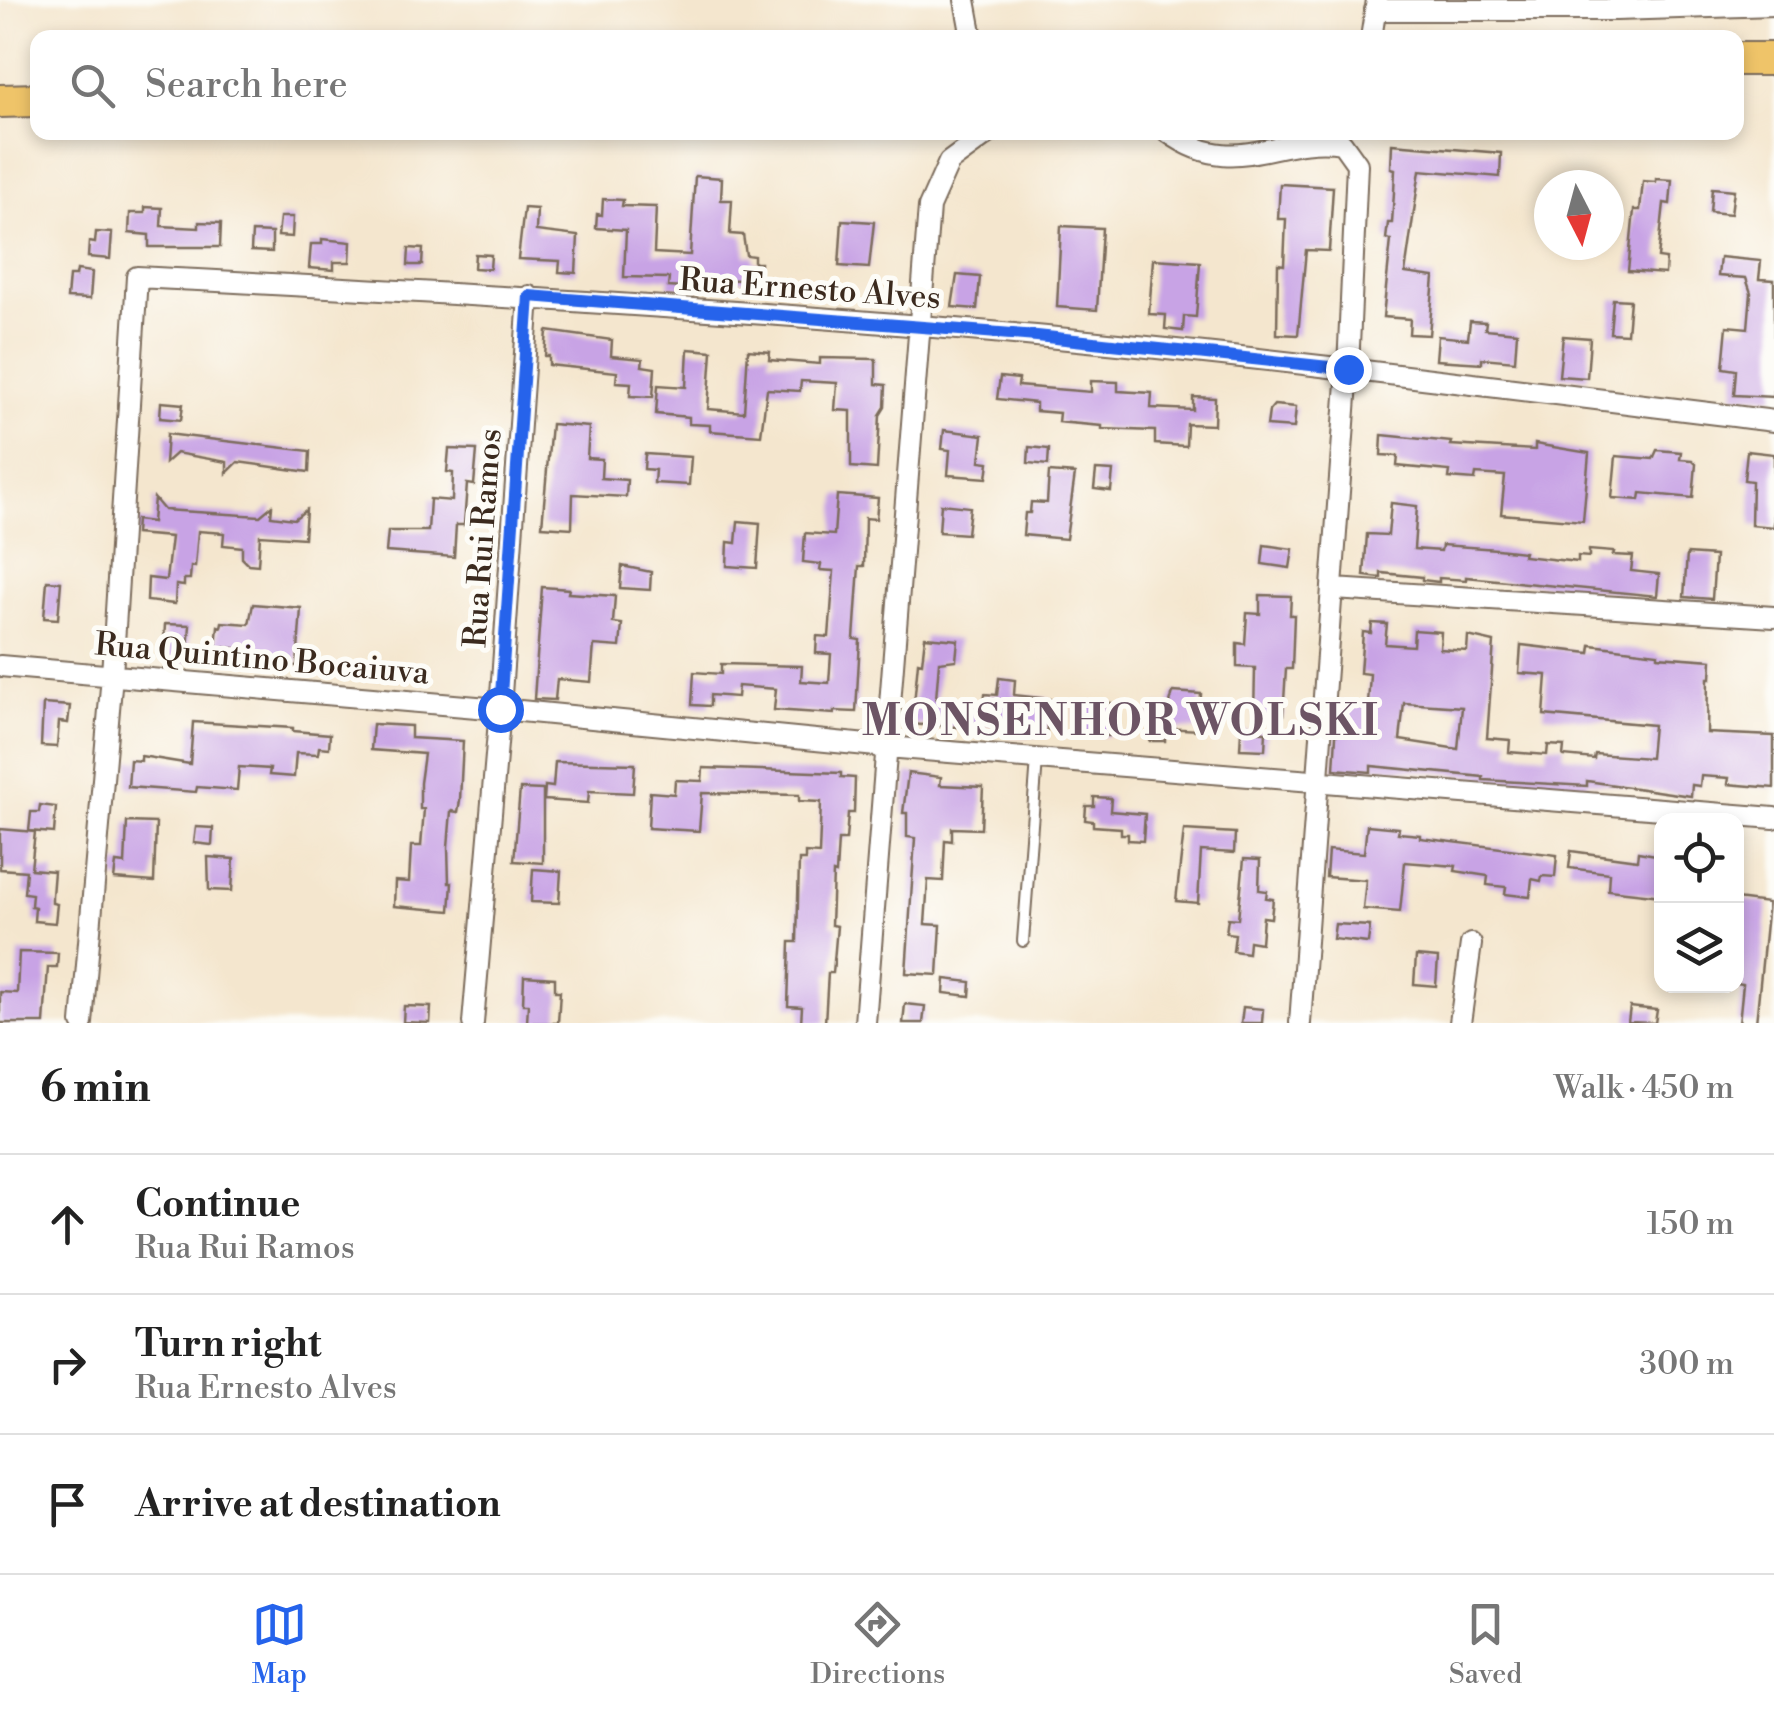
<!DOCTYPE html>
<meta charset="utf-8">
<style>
body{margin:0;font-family:"Libre Bodoni",serif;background:#f2f2f2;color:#222}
.controls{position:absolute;right:30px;bottom:30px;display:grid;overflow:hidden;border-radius:20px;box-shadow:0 5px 15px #0003}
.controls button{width:90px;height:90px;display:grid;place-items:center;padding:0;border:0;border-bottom:2px solid #e0e0e0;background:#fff;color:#222;font:50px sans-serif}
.compass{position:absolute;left:1534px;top:170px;width:90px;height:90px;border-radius:50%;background:#fff;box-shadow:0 5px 15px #0003;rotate:174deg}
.stop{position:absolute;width:30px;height:30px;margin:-22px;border:8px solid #2563eb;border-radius:50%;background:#fff}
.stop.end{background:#2563eb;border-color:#fff;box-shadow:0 2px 10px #0008}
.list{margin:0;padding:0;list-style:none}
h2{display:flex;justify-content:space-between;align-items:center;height:130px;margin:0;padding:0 40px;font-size:42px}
h2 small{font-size:32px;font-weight:400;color:#767676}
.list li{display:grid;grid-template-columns:65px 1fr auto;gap:30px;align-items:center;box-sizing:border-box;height:140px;padding:0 40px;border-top:2px solid #e0e0e0}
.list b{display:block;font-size:38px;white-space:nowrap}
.list p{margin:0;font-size:32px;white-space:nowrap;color:#767676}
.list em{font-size:32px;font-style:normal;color:#767676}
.icon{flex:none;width:55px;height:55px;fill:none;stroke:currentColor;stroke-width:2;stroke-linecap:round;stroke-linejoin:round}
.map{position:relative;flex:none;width:1774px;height:1023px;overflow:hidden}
.search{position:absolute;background:#fff;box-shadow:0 5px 15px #0003;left:30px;right:30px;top:30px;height:110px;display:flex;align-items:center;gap:25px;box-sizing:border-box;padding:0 35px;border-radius:20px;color:#767676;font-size:38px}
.sheet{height:550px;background:#fff}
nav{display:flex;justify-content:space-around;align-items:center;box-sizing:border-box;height:140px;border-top:2px solid #e0e0e0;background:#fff;font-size:28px;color:#767676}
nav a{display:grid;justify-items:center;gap:5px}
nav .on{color:#2563eb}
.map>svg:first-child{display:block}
</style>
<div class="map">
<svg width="1774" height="1023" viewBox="0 0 1774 1023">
<rect width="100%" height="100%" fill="#fdfcf7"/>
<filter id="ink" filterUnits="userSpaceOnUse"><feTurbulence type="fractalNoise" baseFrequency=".01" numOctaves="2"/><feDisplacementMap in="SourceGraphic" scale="20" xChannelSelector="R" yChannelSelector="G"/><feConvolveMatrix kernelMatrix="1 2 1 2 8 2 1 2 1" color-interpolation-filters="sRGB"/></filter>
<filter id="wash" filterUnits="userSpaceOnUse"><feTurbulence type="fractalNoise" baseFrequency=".0048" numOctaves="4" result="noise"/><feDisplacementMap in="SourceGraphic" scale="40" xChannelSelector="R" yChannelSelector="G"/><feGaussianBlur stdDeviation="2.25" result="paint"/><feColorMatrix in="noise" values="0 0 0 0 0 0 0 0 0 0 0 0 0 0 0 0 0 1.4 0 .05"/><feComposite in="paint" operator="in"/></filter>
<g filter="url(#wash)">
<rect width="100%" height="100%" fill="#f4e6ce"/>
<g id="blocks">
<!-- building -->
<path fill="#c8a3e5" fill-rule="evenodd" d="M1392,144L1501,153L1500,177L1420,170L1405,273L1434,277L1429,335L1409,334L1410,319L1383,317L1391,240L1386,239L1388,223H1392L1394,192L1395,169L1391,168Z
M695,176L722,178L721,200H732L730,234L743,235L746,255L754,256V263H760L759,281L701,278L700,289L668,287L669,278L624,277L626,230L596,228L597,214L602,215L603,199L623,200L622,206L656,207L654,253L690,255Z
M1656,179L1672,180L1670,204L1664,203L1658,258L1666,259L1665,274L1628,271L1634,210H1640L1643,181L1656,182Z
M1280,184L1333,187L1329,251L1306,250L1298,335L1277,334L1278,264L1284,265L1286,219H1278Z
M1712,188L1734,190L1731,214L1710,212Z
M145,207L162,208L161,226L199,228V222L221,223L220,247H149V235L129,233L130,213H145Z
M524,208L537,209L536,231L578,236L576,273L559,272L560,261L518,259Z
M280,217H293L292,237L278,236Z
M842,220L874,222L869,268L839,266Z
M1061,226L1102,228L1097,310L1057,307Z
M96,232L112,233L110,259L88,257L89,242L95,243Z
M252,232L272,233V252L251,251Z
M322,239L351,242L350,262H334V270L309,268L311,244H322Z
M409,248L423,249L422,265H408Z
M475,254L491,255L490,269L474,268Z
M1720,257L1761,261L1759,279L1774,280V397L1734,395L1736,370L1723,368L1727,326L1748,328L1751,293L1746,278L1718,276Z
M1153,259L1200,262L1196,317L1184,316L1183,331L1165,329L1166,315L1149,314Z
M77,270L92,272L90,299L67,298L69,276H76Z
M957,275L980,277L977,309L952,307Z
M1613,299L1630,300L1627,334L1610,333Z
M1470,321L1486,322L1485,329L1517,332L1515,361L1482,358V363L1436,360L1438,336L1468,339Z
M547,331L612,340L611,356L643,359L642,366L655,368L653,397L630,396L631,383L616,382L617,372L549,365V356H545Z
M1563,336L1590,338L1587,378L1559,376Z
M688,349L712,351L708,409L744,412L748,350L770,352L769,360L820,364V358L876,359V384L886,385L885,407L880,415L877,469L851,467V411L835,410L837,383L801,381L800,391L767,389L761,435L710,431V425L689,424V417L656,414L658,385L686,387Z
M1000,377L1019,379L1018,386L1091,392V381L1118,382V391L1152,393L1151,408L1193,410V397L1215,398L1214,425L1187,424L1186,446L1155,444V431L1102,429V426L1058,422L1059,413L1036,411V403L997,399Z
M161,402L183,404L181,420L160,418Z
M1274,405L1296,407L1294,428L1267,426L1269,411Z
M551,424L589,427L587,458L602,459L601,478L627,480L626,497L573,494L572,528L542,526Z
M944,430L983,435L980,461L989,462L987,478L948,475L950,450L942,449Z
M167,434L310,451L309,472L238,462L227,473V462L176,453L165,463Z
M1382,435L1452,442L1451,445L1535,450V444L1589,453L1583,521L1501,514L1505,476L1476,474L1475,480L1449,478L1450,471L1397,466L1398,456L1381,455Z
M1029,447L1049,449L1048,465L1028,463Z
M449,449L477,450L474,485L467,484L464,525H456L454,557L386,552L388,531H428L430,499L452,501L453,473L447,472Z
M1657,450L1681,452L1680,459L1692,460L1696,464L1693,498L1641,493L1640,500L1612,498L1616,456L1653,459Z
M1747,451L1774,454V527L1751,525L1752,481L1744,480Z
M645,454L691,457L689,485L654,483L655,470L644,469Z
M1096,470L1113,471L1111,491L1094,489Z
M1049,472L1075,474L1066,539L1023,535L1025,513H1030L1031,502L1047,503Z
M837,495L878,498L876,519L865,518L864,566H859L854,639L860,640L856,712L834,711V714L774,710L776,689L738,686L737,697L710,695V706L692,705L694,672L721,674V664L802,666L801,681L829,683L831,654L816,653L817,636L829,637L834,571L820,570L821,564L803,562L805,533L834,535Z
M154,498L164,510L260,516L272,506L271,516L294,519L306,510L304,538L260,535L258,565L248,564L242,558V547L223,545L224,533L198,531L195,567L191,566L190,579H184V586L176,585L175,604L147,601L148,578L166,580L171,537L135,534L136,520L152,522Z
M1391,503L1417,506L1414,549L1441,551L1442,545L1497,549L1524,552L1523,556L1578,562V556L1589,557V550L1614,552L1613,555L1633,556L1631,571L1659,574L1657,596L1466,577V580L1439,578V582L1422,580V577L1381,573V578L1364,576L1367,534L1388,535Z
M941,504L970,507L967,534L939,532Z
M738,521L760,523L757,568L727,566L728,542L736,543Z
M1264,545L1293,549L1290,568L1262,564Z
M1687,554L1715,556L1712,599L1684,597Z
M622,566L651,572L650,590L620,588Z
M47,581L61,582L58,619L44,618Z
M542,587L569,589L568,593L615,596L613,623L622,624L620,647L594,645L591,682L557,679L555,700L534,699Z
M1260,595L1291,596L1290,615H1294L1292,669H1286L1283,717L1254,716L1255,668L1237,667V643L1245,644L1247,613L1260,614Z
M253,604L301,608L297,666L270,664V655L247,654V649L216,647L218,626L221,627L222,622L249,624Z
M1372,623L1387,624L1385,644L1413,646L1414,630L1441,632L1440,649L1467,651L1468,636L1494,642L1487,738L1510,740L1509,752L1547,755L1548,745L1564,746L1563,756L1594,759L1595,754L1650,758L1653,725L1544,715L1547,675L1519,673L1521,645L1590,653L1591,645L1658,653V656L1712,660L1711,678H1708L1707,733L1774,736V788L1728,784L1729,778L1701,776L1700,786L1692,785L1691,796L1587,781V786L1483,780V777L1371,766V772L1334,769L1338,702L1368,704L1370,674L1360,673L1363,632L1371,633ZM1404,703L1462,707L1458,749L1400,740Z
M165,624L190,625L187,663L163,661Z
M925,637L958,640L956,660L939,662L936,699L984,704L985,694L997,695L999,678L1015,680L1014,695L1050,699L1046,736H1010L1012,726L976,723V728L907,724L909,703L914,704L918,662L922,663Z
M1173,692L1201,694L1199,730L1165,728V741H1150L1151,712H1155V706L1169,707Z
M1076,702L1111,703L1109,736L1074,734Z
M43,704L70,706L68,723L59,722L57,747L41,746Z
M193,722L293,728V731L330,734L329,748L319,747L318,754L296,753L294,777L269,775L270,769L239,767L237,790L197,787L196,792L128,787L130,760L141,761V756L190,764Z
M373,724L411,726V738L463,741L460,800L458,812L451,811L448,847L449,883H452L450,911L394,906L395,881L409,882L411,846H421L424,809H420V783L424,754L371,750Z
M1241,731L1266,732L1265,750L1240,749Z
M555,762L635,764L633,793L589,791L588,803L544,800L545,786L553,787Z
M703,768L841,773V777L855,778L854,813H848L846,840H838L836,874L833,873L831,925L837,926L833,973H828L825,1023H801L802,1007L788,1006L790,942H797L799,860H805V853L819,854L821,802L799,801V795L702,793L699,831L648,828L650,792L674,794L675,780L702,781Z
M908,773L941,777L940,785L983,787L981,829L952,828V841L945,840L943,881L928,880L925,924L941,925L938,975L906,973L915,838L907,837V813H903Z
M520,789L543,790V863L514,861Z
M1094,797L1111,798L1110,811L1145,814L1143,841L1128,840V834H1121V828L1093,826V821L1085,820L1086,806H1094Z
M40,805L56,807L54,833L29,831L31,812H39Z
M127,822L156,823L154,882L114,879L116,863L125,864Z
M1367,825L1399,828L1398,833L1420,835V838L1557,855L1555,877L1542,876L1541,881L1532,879L1530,897L1505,894L1506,887L1487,885L1488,876L1455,871L1456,866L1405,862L1400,912L1363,909L1366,880L1326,877L1328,850L1364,853Z
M196,827L213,828L212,845L194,843Z
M0,829L35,832L31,869L54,871L52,896V903L57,904L55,923L34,921L35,907L31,906L32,894L24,893L26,871L0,869Z
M1184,830L1235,833L1234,853L1201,851L1198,903L1176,901Z
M1571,851L1637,860L1638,852L1662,856V896L1608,890L1609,873L1569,868Z
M208,857L234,859L232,891L209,890Z
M1244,859L1260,860L1259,890L1267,891L1266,898L1273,899L1271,918L1263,917L1261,943L1249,941L1248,953L1233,951L1235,934L1226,933L1228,918L1238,919Z
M533,869L561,871L559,903L531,902Z
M1736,899L1768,903L1756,1023H1739L1743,984L1736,983Z
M1335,924L1370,926L1368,943L1333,939Z
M19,952L58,953L57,967H48L44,1023H0V992L17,993Z
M1416,956L1438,958L1436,986L1414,984Z
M524,976L555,978V991H560L558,1023H527L528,1004H523Z
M945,979L971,982L970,996L944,993Z
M905,1004L925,1006L923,1023H903Z
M404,1006L431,1007L430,1023L403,1022Z
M1243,1007L1263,1009L1262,1023H1241Z
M1630,1007L1657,1010L1655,1023L1628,1022Z"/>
</g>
</g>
<g filter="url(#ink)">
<use href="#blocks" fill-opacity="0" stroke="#7c6c5c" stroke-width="2.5"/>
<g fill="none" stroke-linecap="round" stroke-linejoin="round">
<!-- service casing -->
<g stroke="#7c6c5c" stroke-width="14">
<path id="service" d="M1023,941L1037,760"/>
</g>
<!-- minor casing -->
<g stroke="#7c6c5c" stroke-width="24">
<path id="minor" d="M965,0L972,38
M1375,10H1616L1774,5
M1371,38L1377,0
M1168,132C1235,181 1275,133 1342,143L1357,164L1348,369L1300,1023
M1334,589L1774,617
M0,666L500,709L887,747L1774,818
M82,1023L112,675L137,277C437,292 737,309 1036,336C1282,359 1528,391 1774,421
M473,1023L500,709L529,296
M865,1023L929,207L949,162L990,132
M1460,1023L1471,944"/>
</g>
<!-- trunk casing -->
<g stroke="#7c6c5c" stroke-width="36">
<path id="trunk" d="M1736,59H1774
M0,101L38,100"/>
</g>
<!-- service -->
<use href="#service" stroke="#fff" stroke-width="10"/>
<!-- minor -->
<use href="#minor" stroke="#fff" stroke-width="20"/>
<!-- trunk -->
<use href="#trunk" stroke="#efc469" stroke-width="32"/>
</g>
</g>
<g fill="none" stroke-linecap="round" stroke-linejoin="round" filter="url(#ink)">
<!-- route -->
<path stroke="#2563eb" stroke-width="12" d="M500,709L529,296L1037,336L1348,369"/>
</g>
<g text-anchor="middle" stroke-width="10" stroke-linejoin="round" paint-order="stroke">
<!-- street labels -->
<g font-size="32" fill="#3b2a1e" stroke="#fdfcf7">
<text transform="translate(810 288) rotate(4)" y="11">Rua Ernesto Alves</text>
<text transform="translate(482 538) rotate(-86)" y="11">Rua Rui Ramos</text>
<text transform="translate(262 658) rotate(5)" y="11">Rua Quintino Bocaiuva</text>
</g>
<!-- district labels -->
<g font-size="42" font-weight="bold" letter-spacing="2.5" fill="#6c5464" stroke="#fdfcf7">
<text x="1121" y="735">MONSENHOR WOLSKI</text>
</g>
</g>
</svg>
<div class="controls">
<button><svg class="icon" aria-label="locate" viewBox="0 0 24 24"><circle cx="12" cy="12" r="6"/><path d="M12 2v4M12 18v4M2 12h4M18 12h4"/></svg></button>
<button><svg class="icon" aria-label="layers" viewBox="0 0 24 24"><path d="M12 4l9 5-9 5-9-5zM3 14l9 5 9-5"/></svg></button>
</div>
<svg class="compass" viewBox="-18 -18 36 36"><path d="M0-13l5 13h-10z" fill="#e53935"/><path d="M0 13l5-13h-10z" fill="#767676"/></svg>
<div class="stop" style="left:500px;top:709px"></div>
<div class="stop end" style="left:1348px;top:369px"></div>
<div class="search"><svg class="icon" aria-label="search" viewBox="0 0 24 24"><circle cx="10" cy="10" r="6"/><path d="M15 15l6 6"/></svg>Search here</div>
</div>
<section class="sheet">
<h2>6 min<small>Walk · 450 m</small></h2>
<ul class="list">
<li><svg class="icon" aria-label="ahead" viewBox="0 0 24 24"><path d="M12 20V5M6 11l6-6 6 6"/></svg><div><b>Continue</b><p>Rua Rui Ramos</p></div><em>150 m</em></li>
<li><svg class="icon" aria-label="right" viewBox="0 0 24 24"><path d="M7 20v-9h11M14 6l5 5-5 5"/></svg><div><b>Turn right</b><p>Rua Ernesto Alves</p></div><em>300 m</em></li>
<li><svg class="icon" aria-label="arrive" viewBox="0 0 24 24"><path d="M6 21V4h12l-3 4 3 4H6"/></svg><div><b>Arrive at destination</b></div></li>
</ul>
</section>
<nav>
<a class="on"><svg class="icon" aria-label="map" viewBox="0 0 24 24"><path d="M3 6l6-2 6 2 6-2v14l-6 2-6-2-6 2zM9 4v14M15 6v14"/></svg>Map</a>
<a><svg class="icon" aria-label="directions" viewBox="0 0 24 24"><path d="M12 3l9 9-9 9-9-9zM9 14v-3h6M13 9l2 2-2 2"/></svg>Directions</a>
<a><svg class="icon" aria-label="saved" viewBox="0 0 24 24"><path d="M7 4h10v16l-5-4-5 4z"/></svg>Saved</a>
</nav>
